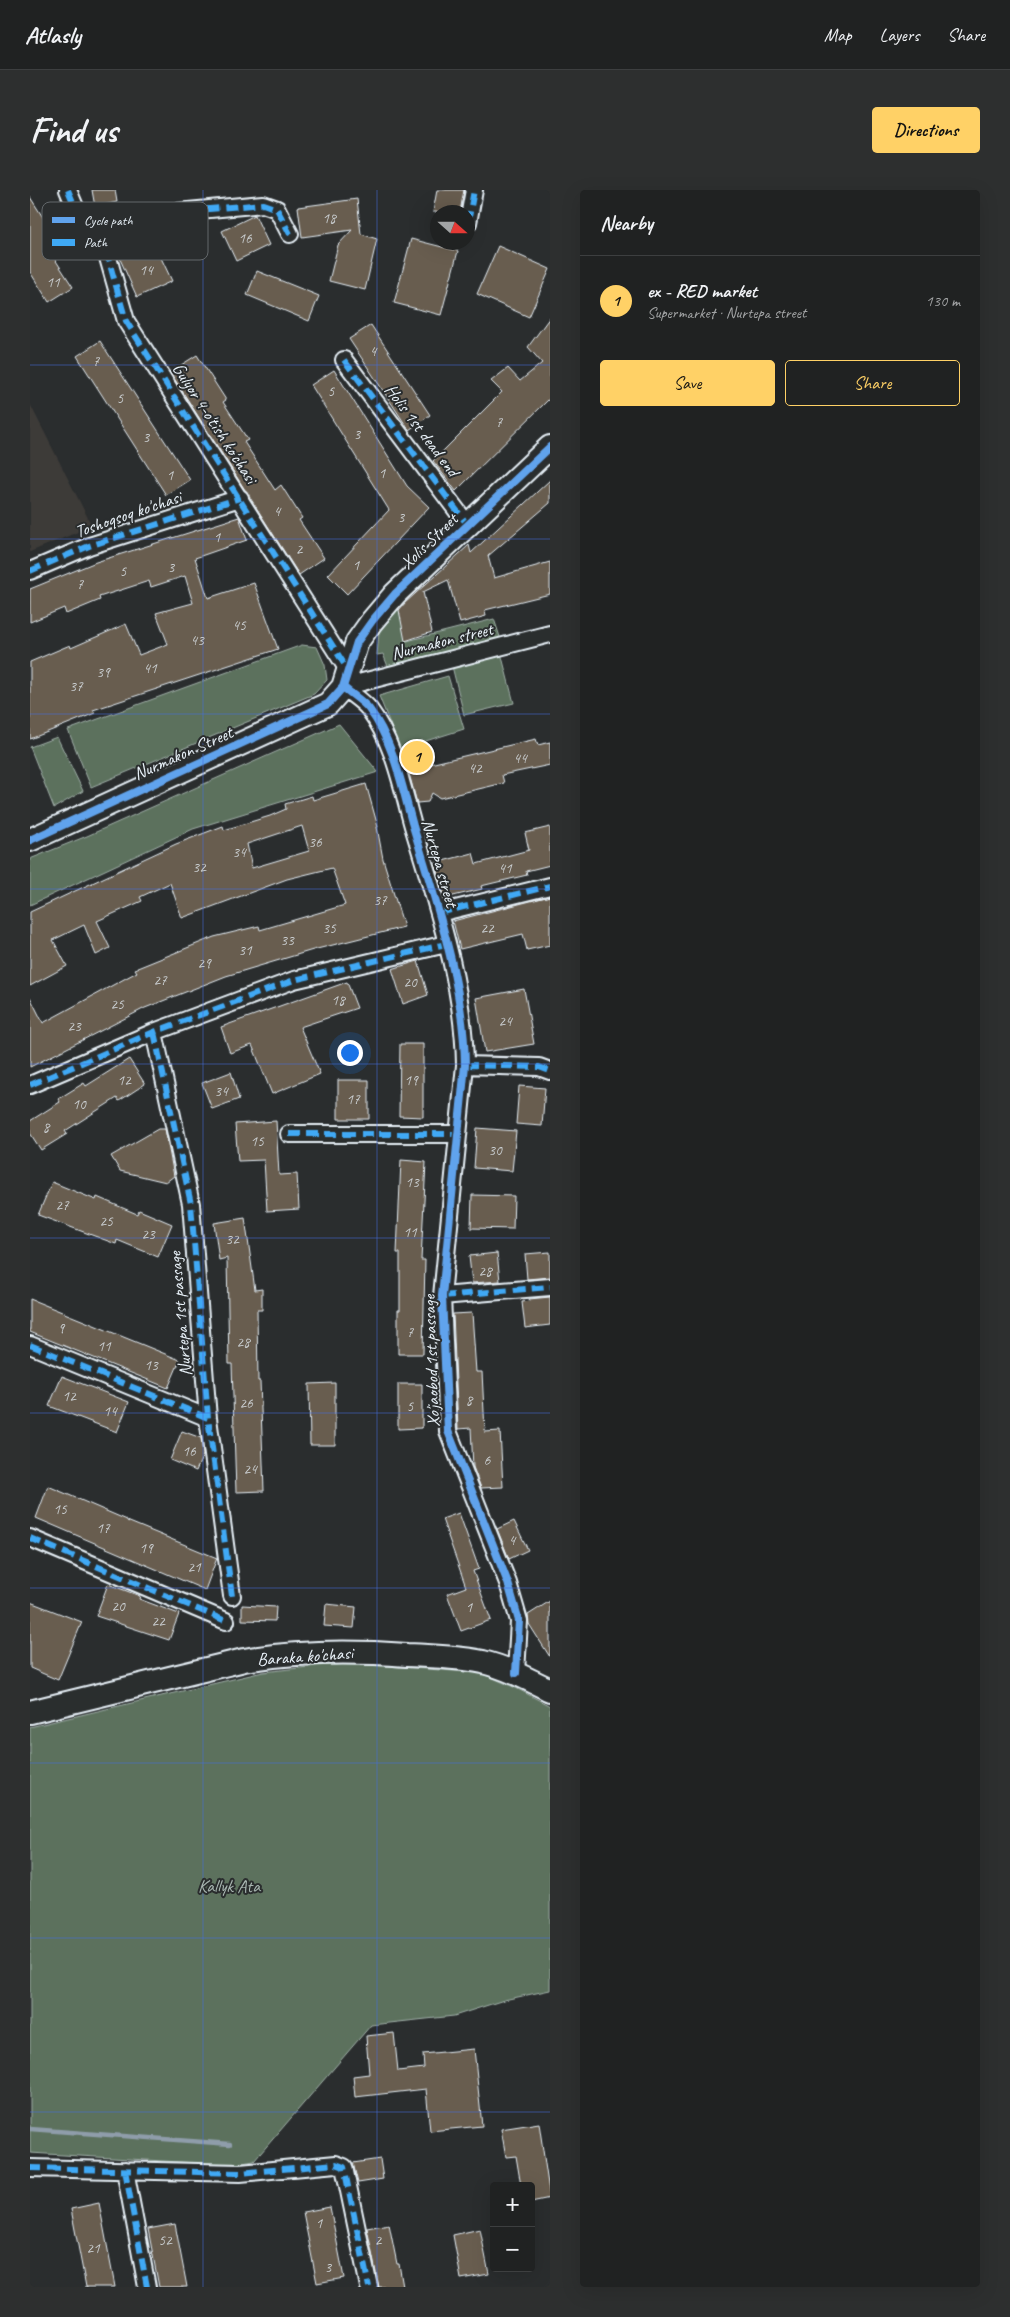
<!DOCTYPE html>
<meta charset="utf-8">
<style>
body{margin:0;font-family:Caveat,sans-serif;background:#2d2f2f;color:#f1f3f6}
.controls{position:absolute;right:15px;bottom:15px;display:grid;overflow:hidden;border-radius:5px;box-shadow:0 5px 20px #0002}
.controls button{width:45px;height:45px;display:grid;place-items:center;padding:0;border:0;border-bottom:1px solid #3d3f40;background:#202222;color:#f1f3f6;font:25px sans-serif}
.compass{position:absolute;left:400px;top:15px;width:45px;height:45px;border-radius:50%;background:#202222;box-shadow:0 5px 20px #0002;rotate:111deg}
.you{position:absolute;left:319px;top:862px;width:18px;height:18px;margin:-12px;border:4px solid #fff;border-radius:50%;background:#1a73e8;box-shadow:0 0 0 8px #1a73e833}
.badge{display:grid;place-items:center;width:32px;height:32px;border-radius:50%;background:#ffd166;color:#111;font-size:16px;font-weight:700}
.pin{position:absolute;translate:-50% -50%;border:2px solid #fff;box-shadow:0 1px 5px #0006}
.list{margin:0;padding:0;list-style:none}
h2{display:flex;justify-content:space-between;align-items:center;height:65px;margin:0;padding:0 20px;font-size:21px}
h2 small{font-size:16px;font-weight:400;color:#a2a4a5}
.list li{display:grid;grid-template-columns:32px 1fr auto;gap:15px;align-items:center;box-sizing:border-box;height:90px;padding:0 20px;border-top:1px solid #3d3f40}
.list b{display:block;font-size:19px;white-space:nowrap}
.list p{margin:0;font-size:16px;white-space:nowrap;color:#a2a4a5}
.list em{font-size:16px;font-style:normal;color:#a2a4a5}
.actions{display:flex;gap:10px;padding:15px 20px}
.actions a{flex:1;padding:11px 0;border:1px solid #ffd166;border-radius:5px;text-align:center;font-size:18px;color:#ffd166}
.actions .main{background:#ffd166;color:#111}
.map{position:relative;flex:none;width:520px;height:2097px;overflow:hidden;border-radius:5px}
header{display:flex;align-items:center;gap:30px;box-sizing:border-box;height:70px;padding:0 25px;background:#202222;border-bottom:1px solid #3d3f40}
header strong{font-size:24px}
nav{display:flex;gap:28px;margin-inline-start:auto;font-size:18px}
.intro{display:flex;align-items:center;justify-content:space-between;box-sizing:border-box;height:120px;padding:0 30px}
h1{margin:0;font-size:35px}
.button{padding:12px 22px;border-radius:5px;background:#ffd166;color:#111;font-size:18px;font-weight:700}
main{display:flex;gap:30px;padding:0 30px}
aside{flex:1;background:#202222;border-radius:5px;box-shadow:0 5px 20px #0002}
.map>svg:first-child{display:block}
</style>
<header>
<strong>Atlasly</strong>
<nav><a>Map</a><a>Layers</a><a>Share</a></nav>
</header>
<div class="intro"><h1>Find us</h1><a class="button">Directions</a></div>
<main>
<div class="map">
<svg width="520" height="2097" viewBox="0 0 520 2097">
<rect width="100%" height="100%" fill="#2a2d2e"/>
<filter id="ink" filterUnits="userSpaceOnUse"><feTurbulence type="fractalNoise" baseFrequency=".02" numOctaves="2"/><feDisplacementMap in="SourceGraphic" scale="10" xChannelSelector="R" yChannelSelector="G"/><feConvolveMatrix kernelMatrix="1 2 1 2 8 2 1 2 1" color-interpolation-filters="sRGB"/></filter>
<g filter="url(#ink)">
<!-- built -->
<path fill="#3d3b38" d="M0,214L62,336L0,362Z"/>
<!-- green -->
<path fill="#5b715d" stroke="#a2b1aa" d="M367,412L377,451L464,429L471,450L359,479L353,464L347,465L350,432Z
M272,455L287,457L295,475L297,490L284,504L61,597L38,540Z
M471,463L484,513L434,525L422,476Z
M418,486L434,539L370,559L349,506Z
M309,534L348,582L163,639L0,715V669L57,646Z
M27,547L53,601L24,618L0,557Z
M315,1473L451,1483L486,1498L520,1516V1800L474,1810L424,1826L341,1835L224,1971L200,1975L0,1963V1537L233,1482Z"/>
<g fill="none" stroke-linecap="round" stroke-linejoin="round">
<!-- stream -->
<path stroke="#8f9daa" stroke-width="4.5" d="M0,1939L200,1954"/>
</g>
<!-- building -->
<path fill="#685d4f" stroke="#e8f1f8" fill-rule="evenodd" d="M62,0H85L87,12L65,17Z
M407,0H434L430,22H403Z
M0,7L28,51L17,57L43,97L19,112L0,82Z
M327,9L331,44L347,49L335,100L299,91L308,55L322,40L272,47L268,17Z
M225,25L239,55L206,71L192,41Z
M381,49L428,61L411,125L364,113Z
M124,53L142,91L107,107L90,69Z
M468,56L520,79L499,127L447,104Z
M227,81L289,106L279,131L217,105Z
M520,127V208L426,301L403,271L472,202L461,191L478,178L490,191L512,173L498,157Z
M341,135L400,225L379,240L319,149Z
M70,151L160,290L136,305L47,166Z
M167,165L196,210L193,212L218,250L214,252L245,300L251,295L272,328L269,330L294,368L269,385L140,182Z
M304,180L377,296L399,317L317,404L298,385L359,320L281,195Z
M520,290V313L458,366L464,388L520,372V404L455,420L456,426L430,433L418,390L393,402L402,442L375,451L369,420L375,413L439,355L441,363Z
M209,327L217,350L165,368L178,408L224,393L248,459L63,520L65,523L0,549V472L40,455L41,458L96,434L109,465L138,454L126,423L163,413L155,386L121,397L119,391L69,407L70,410L36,424L34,418L0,432V399L66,372Z
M506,549L508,555L520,552V575L472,585L474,593L410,608L402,603L398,612L387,613L378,580L390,577V551H393L400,574Z
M336,594L348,637H347L353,669L374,737L283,760L196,786L115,818L0,877V807L13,833L107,782L105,779L184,747L229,736L230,740L315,715L302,678L257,689L152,728L140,693L110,707L112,711L67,731L80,758L66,765L54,735L23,750L37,776L0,796V722L146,654L193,636L194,640L240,626L256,619L255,614L282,606L283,610ZM272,636L279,661L222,678L217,654Z
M520,637V675L496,681L497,685L451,696L452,699L415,708L405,673L443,663L446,674L499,660L495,643Z
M520,706V755L497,760L493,744L430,759L423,731Z
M388,771L398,805L373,814L362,779Z
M317,792L327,818L270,837L290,884L242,904L222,855L200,863L191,837Z
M494,799L504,854L455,862L446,808Z
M370,854H393V927L369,926Z
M99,869L115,894L89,911L87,908L35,941L37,944L11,960L0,943V931L30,912L28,909L54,893L56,896Z
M201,882L209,909L182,919L172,893Z
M308,890H339V929H308Z
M489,896L515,898L512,936L486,934Z
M246,931L249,985L267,984L269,1019L237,1021L234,970L208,971L205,934Z
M447,938L486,941L482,981L444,978Z
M128,939H135L144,986L136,992L90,981L81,966Z
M371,970L396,972L391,1070H395L393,1164H368V1120H370V1063H367Z
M22,992L66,1010L67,1007L107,1024L109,1020L142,1034L128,1067L87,1050L86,1054L8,1025Z
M442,1005L484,1006L483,1039L441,1038Z
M215,1028L225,1100L232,1099V1120H227L228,1191H230L234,1301L206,1302L202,1174H199L197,1068L189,1070L184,1033Z
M520,1062V1087L497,1089L495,1064Z
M467,1063L470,1091L442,1093L439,1066Z
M520,1107V1135L495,1138L492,1112L500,1111L499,1109Z
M0,1109L150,1170L138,1198L0,1142Z
M442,1123L446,1182H452L455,1242L470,1241L473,1297L451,1298L443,1277L441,1238L428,1239L423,1124Z
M32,1186L99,1212L87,1242L19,1216Z
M305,1193V1255H280L279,1194Z
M368,1194H392V1238L368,1239Z
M152,1241L171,1248L173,1265L166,1281L140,1270Z
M18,1296L97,1330V1331L187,1368L175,1400L6,1328Z
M429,1323L449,1379L443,1381L461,1430L431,1441L417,1404L436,1397L412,1329Z
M484,1331L498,1360L479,1369L467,1339Z
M78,1394L110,1406L109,1409L149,1424L139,1450L66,1426Z
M520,1411V1467L499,1434L498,1425Z
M0,1412L52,1432L28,1490L0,1478Z
M296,1414L326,1417L324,1438L294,1436Z
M212,1415L246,1417L245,1431L212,1430Z
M364,1843L368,1881L394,1878L393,1864L444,1859L452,1936L400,1941L396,1899L325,1907L323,1886L339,1884L336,1846Z
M509,1933L520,2008L501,2012V1996H491L486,1966L476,1967L471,1939Z
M350,1969L353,1989L328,1993L323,1973Z
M69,2013L85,2097H56L41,2019Z
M300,2017L314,2088L287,2093L273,2022Z
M145,2034L157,2097H129L118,2039Z
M359,2034L367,2074H369L373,2097H349L337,2038Z
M450,2039L459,2084L431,2089L423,2045Z"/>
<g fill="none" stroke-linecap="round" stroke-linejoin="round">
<!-- street casing -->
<g stroke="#e8f1f8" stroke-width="20">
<path id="street" d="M38,0L51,31L75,57L96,131L318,480
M51,31L233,14L247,19L260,44
M438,33L444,0
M314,170L437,334
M0,381L59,356L210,308
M313,497C321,504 333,511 339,519C364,552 372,597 383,636C406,713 434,794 435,875L412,1106L418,1241L478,1393L489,1431L486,1483
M313,497L520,444
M409,723L520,696
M124,842L161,1014L178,1228L202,1406
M435,875L509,877L520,881
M0,895L124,842L264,790L416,754
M259,944H428
M412,1106L520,1097
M0,1155L178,1228
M0,1348L196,1431
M0,1978L210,1983L306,1974L314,1977L339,2097
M95,1980L117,2097"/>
</g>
<!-- secondary casing -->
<g stroke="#e8f1f8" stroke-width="26">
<path id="secondary" d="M0,650L298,514L313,497L327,452L342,431L365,404L520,257
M0,1522L214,1470C269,1461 322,1461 377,1465C403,1466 428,1467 453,1472C477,1478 498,1489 520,1500"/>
</g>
<!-- street -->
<use href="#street" stroke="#2a2d2e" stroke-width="16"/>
<!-- secondary -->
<use href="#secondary" stroke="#2a2d2e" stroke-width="22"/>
<!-- quiet -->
<path stroke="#3fa9f5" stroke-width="6" stroke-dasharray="12 6" stroke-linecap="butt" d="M38,0L51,31L75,57L96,131L318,480
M51,31L233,14L247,19L260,44
M438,33L444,0
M314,170L437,334
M0,381L59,356L210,308
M409,723L520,696
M124,842L161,1014L178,1228L202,1406
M435,875L509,877L520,881
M0,895L124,842L264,790L416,754
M259,944H428
M412,1106L520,1097
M0,1155L178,1228
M0,1348L196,1431
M0,1978L210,1983L306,1974L314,1977L339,2097
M95,1980L117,2097"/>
<!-- cycleway casing -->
<g stroke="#2a2d2e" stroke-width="11">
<path id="cycleway" d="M313,497C321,504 333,511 339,519C364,552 372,597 383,636C406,713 434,794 435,875L412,1106L418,1241L478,1393L489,1431L486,1483
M0,650L298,514L313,497L327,452L342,431L365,404L520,257"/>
</g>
<!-- cycleway -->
<use href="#cycleway" stroke="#60a3ed" stroke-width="8"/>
</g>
</g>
<!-- grid -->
<path fill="none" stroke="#466fde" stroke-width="1" stroke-opacity="0.55" d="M173,0V2097M347,0V2097M0,175H520M0,349H520M0,524H520M0,699H520M0,874H520M0,1048H520M0,1223H520M0,1398H520M0,1573H520M0,1748H520M0,1922H520"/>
<g text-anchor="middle" stroke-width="4" stroke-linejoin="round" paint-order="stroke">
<!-- number labels -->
<g font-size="15" fill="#c8ccce">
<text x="299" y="33">18</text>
<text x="215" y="53">16</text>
<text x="116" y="85">14</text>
<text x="23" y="97">11</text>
<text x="343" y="166">4</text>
<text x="66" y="176">7</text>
<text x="301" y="206">5</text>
<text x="90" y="213">5</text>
<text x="469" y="237">7</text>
<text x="327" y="249">3</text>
<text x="116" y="252">3</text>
<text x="352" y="288">1</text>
<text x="140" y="290">1</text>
<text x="247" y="326">4</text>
<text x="371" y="332">3</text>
<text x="187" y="352">1</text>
<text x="269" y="364">2</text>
<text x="326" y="380">1</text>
<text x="141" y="382">3</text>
<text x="93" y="386">5</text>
<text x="50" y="399">7</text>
<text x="209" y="440">45</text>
<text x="167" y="455">43</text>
<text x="120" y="483">41</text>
<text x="73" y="487">39</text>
<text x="46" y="501">37</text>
<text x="490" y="573">44</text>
<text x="445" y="583">42</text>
<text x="285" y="657">36</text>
<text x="209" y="667">34</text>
<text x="169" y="682">32</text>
<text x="475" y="683">41</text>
<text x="350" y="715">37</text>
<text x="299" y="743">35</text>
<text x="457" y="743">22</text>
<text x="257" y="755">33</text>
<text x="215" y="765">31</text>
<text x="174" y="778">29</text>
<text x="130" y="795">27</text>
<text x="380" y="797">20</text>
<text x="308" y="815">18</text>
<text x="87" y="819">25</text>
<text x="475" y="836">24</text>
<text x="44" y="841">23</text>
<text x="94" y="895">12</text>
<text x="381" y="895">19</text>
<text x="191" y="906">34</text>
<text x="323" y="914">17</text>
<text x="49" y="919">10</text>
<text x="16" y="942">8</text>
<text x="227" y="956">15</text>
<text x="465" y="965">30</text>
<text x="382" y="997">13</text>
<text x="32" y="1020">27</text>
<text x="76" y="1036">25</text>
<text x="380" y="1047">11</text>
<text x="118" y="1049">23</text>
<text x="202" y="1054">32</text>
<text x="455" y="1086">28</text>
<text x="31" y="1143">9</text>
<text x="380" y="1147">7</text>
<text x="213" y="1157">28</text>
<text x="74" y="1161">11</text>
<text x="121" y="1180">13</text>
<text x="39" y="1211">12</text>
<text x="439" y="1215">8</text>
<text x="216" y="1218">26</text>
<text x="380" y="1221">5</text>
<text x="80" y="1226">14</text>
<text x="159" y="1266">16</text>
<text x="457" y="1275">6</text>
<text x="220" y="1284">24</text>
<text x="30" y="1324">15</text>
<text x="73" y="1343">17</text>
<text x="482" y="1355">4</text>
<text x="116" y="1363">19</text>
<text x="164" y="1382">21</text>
<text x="88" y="1421">20</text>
<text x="439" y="1422">1</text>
<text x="128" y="1436">22</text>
<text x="289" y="2038">1</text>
<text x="135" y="2055">52</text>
<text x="348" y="2055">2</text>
<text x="63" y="2063">21</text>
<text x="298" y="2082">3</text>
</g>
<!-- street labels -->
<g font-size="18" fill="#e8f1f8" stroke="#2a2d2e">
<text transform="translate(185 233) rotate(57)" y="6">Gulyor 4-o'tish ko'chasi</text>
<text transform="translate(392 240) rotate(53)" y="6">Holis 1st dead end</text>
<text transform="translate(98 324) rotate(-19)" y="6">Toshoqsoq ko'chasi</text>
<text transform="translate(399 351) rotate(-44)" y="6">Xolis Street</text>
<text transform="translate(412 451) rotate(-14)" y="6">Nurmakon street</text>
<text transform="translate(153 563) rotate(-24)" y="6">Nurmakon Street</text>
<text transform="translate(410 673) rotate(74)" y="6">Nurtepa street</text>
<text transform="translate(150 1124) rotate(-95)" y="6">Nurtepa 1st passage</text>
<text transform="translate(401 1171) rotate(-92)" y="6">Xo'jaobod 1st passage</text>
<text transform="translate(275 1466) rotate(-4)" y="6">Baraka ko'chasi</text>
</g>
<!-- park labels -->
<g font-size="18" fill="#a9b7b2" stroke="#2a2d2e">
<text x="199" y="1702">Kallyk Ata</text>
</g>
</g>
<!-- legend -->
<rect x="12" y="12" width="166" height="58" rx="8" fill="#2a2d2e" stroke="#63686b" stroke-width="1"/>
<rect x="22" y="27" width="23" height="6" fill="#60a3ed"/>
<rect x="22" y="49" width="23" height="7" fill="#3fa9f5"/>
<g font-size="14" fill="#e8f1f8">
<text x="54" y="35">Cycle path</text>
<text x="54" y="57">Path</text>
</g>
</svg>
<div class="controls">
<button>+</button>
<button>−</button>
</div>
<svg class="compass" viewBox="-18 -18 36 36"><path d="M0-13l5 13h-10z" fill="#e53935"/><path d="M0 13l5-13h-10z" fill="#a2a4a5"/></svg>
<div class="you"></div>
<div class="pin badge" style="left:387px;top:567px">1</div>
</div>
<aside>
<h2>Nearby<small></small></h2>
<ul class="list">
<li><span class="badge">1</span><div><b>ex - RED market</b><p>Supermarket · Nurtepa street</p></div><em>130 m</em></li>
</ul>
<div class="actions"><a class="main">Save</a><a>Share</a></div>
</aside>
</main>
